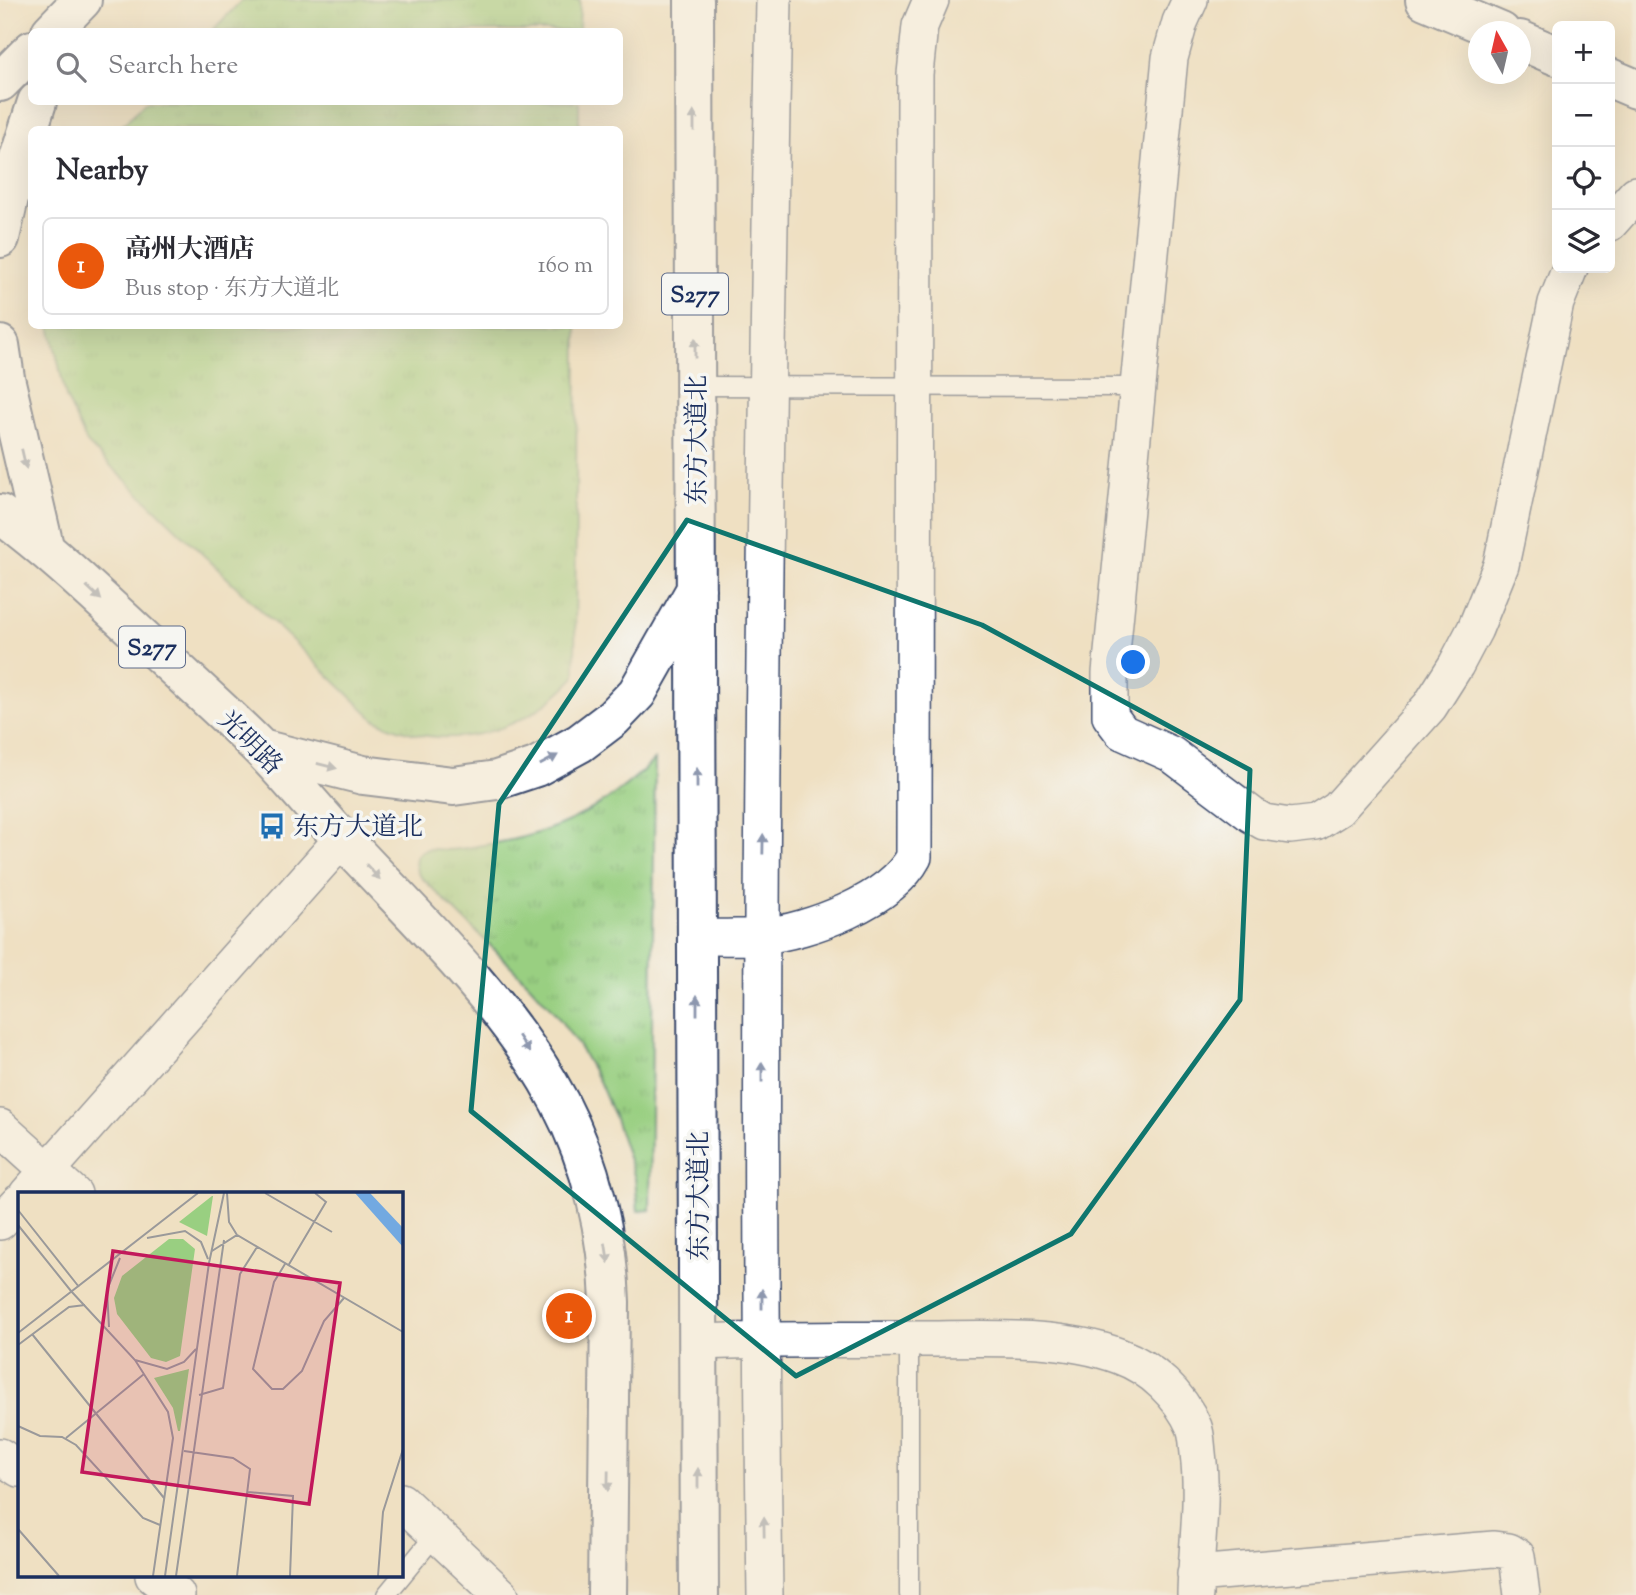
<!DOCTYPE html>
<meta charset="utf-8">
<style>
body{margin:0;font-family:"Sorts Mill Goudy","Noto Serif SC",serif;background:#f2f2f3;color:#2b2b33}
.controls{position:absolute;right:21px;top:21px;display:grid;overflow:hidden;border-radius:10px;box-shadow:0 7px 28px #0002}
.controls button{width:63px;height:63px;display:grid;place-items:center;padding:0;border:0;border-bottom:2px solid #e1e1e2;background:#fff;color:#2b2b33;font:35px sans-serif}
.compass{position:absolute;left:1468px;top:21px;width:63px;height:63px;border-radius:50%;background:#fff;box-shadow:0 7px 28px #0002;rotate:352deg}
.you{position:absolute;left:1134px;top:663px;width:24px;height:24px;margin:-18px;border:5px solid #fff;border-radius:50%;background:#1a73e8;box-shadow:0 0 0 10px #1a73e833}
.badge{display:grid;place-items:center;width:46px;height:46px;border-radius:50%;background:#ea580c;color:#fff;font-size:23px;font-weight:700}
.pin{position:absolute;translate:-50% -50%;border:4px solid #fff;box-shadow:0 2px 7px #0006}
.list{margin:0;padding:0;list-style:none}
h2{display:flex;justify-content:space-between;align-items:center;height:91px;margin:0;padding:0 28px;font-size:30px}
h2 small{font-size:23px;font-weight:400;color:#7c7c81}
.list li{display:grid;grid-template-columns:46px 1fr auto;gap:21px;align-items:center;box-sizing:border-box;height:98px;margin:0 14px 14px;padding:0 14px;border:2px solid #e1e1e2;border-radius:10px}
.list b{display:block;font-size:26px;white-space:nowrap}
.list p{margin:0;font-size:23px;white-space:nowrap;color:#7c7c81}
.list em{font-size:23px;font-style:normal;color:#7c7c81}
.icon{flex:none;width:38px;height:38px;fill:none;stroke:currentColor;stroke-width:2;stroke-linecap:round;stroke-linejoin:round}
.map{position:relative;flex:none;width:1636px;height:1595px;overflow:hidden}
.search{position:absolute;background:#fff;box-shadow:0 7px 28px #0002;left:28px;top:28px;width:595px;height:77px;display:flex;align-items:center;gap:18px;box-sizing:border-box;padding:0 24px;border-radius:10px;color:#7c7c81;font-size:26px}
.panel{position:absolute;background:#fff;box-shadow:0 7px 28px #0002;left:28px;top:126px;width:595px;height:203px;border-radius:10px}
.map>svg:first-child{display:block}
</style>
<div class="map">
<svg width="1636" height="1595" viewBox="0 0 1636 1595">
<defs>
<pattern id="grass-tufts" width="24" height="20" patternUnits="userSpaceOnUse" patternTransform="scale(1.75)"><rect width="24" height="20" fill="#99cf81"/><path d="M3 7l-1-3M5 7V3M7 7l1-3M15 17l-1-3M17 17v-4M19 17l1-3" fill="none" stroke="#83b272"/></pattern>
</defs>
<rect width="100%" height="100%" fill="#f6f6f2"/>
<filter id="ink" filterUnits="userSpaceOnUse"><feTurbulence type="fractalNoise" baseFrequency=".0143" numOctaves="2"/><feDisplacementMap in="SourceGraphic" scale="14" xChannelSelector="R" yChannelSelector="G"/><feConvolveMatrix kernelMatrix="1 2 1 2 8 2 1 2 1" color-interpolation-filters="sRGB"/></filter>
<filter id="wash" filterUnits="userSpaceOnUse"><feTurbulence type="fractalNoise" baseFrequency=".00686" numOctaves="4" result="noise"/><feDisplacementMap in="SourceGraphic" scale="28" xChannelSelector="R" yChannelSelector="G"/><feGaussianBlur stdDeviation="1.57" result="paint"/><feColorMatrix in="noise" values="0 0 0 0 0 0 0 0 0 0 0 0 0 0 0 0 0 1.4 0 .05"/><feComposite in="paint" operator="in"/></filter>
<g filter="url(#wash)">
<rect width="100%" height="100%" fill="#efe0c2"/>
<!-- grass -->
<path fill="url(#grass-tufts)" stroke="#5a7f70" stroke-width="2" d="M242,0H580L579,31H212Z
M145,102H579V129H119Z
M50,326H577L575,677C521,736 446,755 374,719L87,443L66,397Z
M655,759L650,1210L638,1211L635,1178L614,1116L599,1081L580,1048L556,1014L530,985L421,877C414,869 412,855 424,850C431,847 438,850 446,850C458,850 471,847 483,845C554,835 604,810 655,759Z"/>
</g>
<g filter="url(#ink)">
<g fill="none" stroke-linecap="round" stroke-linejoin="round">
<!-- service casing -->
<g stroke="#3b4a6d" stroke-width="21">
<path id="service" d="M696,386L1138,387
M909,1339V1595
M386,1595L436,1534"/>
</g>
<!-- minor casing -->
<g stroke="#3b4a6d" stroke-width="38">
<path id="minor" d="M1190,0L1180,22L1170,58L1110,673V716L1122,732L1171,754L1252,815L1264,822L1290,826L1316,823L1338,809L1430,706L1456,665L1475,629L1501,565L1556,303L1570,268
M1610,223L1636,194
M697,937C719,937 741,938 762,936C809,931 891,901 914,857L915,74L920,26L931,0
M0,1127L74,1194
M27,1194L342,839
M0,1222L19,1202
M698,1342C770,1339 842,1340 915,1339C980,1339 1058,1333 1119,1356C1152,1368 1180,1395 1194,1427C1197,1435 1197,1444 1198,1453C1204,1501 1196,1547 1195,1595
M0,1456L19,1469
M401,1501L501,1595
M1195,1574L1494,1549L1509,1551L1517,1556L1522,1595
M153,1576L177,1595
M765,1595C757,1063 764,532 774,0"/>
</g>
<!-- tertiary casing -->
<g stroke="#3b4a6d" stroke-width="42">
<path id="tertiary" d="M1425,0L1501,32
M1520,40L1557,56
M1610,78L1636,89"/>
</g>
<!-- primary casing -->
<g stroke="#3b4a6d" stroke-width="42">
<path id="primary" d="M694,0L699,1595
M51,32L82,0
M0,82L32,50
M0,238L15,171L37,102
M0,345L5,378L44,546
M0,514C53,553 99,598 148,643C185,678 224,712 260,748C291,779 318,814 349,846C419,921 494,992 547,1080C588,1148 607,1223 610,1302L607,1595
M261,749L363,775L453,786L497,780L536,767L580,743L613,718L637,693L696,589"/>
</g>
<!-- service -->
<use href="#service" stroke="#fff" stroke-width="18"/>
<!-- minor -->
<use href="#minor" stroke="#fff" stroke-width="35"/>
<!-- tertiary -->
<use href="#tertiary" stroke="#fff" stroke-width="38"/>
<!-- primary -->
<use href="#primary" stroke="#fff" stroke-width="38"/>
</g>
<!-- one-way arrows -->
<defs><path id="oneway-solid" d="M-6-.8H1V-3.2L6.5 0L1 3.2V.8H-6Z" transform="scale(1.75)"/></defs>
<g fill="#8d97ae">
<use href="#oneway-solid" transform="translate(694 121) rotate(-90)"/>
<use href="#oneway-solid" transform="translate(695 348) rotate(-90)"/>
<use href="#oneway-solid" transform="translate(24 459) rotate(77)"/>
<use href="#oneway-solid" transform="translate(94 593) rotate(43)"/>
<use href="#oneway-solid" transform="translate(549 760) rotate(-29)"/>
<use href="#oneway-solid" transform="translate(327 766) rotate(14)"/>
<use href="#oneway-solid" transform="translate(697 778) rotate(-90)"/>
<use href="#oneway-solid" transform="translate(763 844) rotate(-89)"/>
<use href="#oneway-solid" transform="translate(373 872) rotate(47)"/>
<use href="#oneway-solid" transform="translate(697 1005) rotate(-90)"/>
<use href="#oneway-solid" transform="translate(524 1044) rotate(57)"/>
<use href="#oneway-solid" transform="translate(762 1072) rotate(-90)"/>
<use href="#oneway-solid" transform="translate(607 1253) rotate(81)"/>
<use href="#oneway-solid" transform="translate(762 1299) rotate(-90)"/>
<use href="#oneway-solid" transform="translate(698 1478) rotate(-90)"/>
<use href="#oneway-solid" transform="translate(608 1481) rotate(91)"/>
<use href="#oneway-solid" transform="translate(764 1527) rotate(-91)"/>
</g>
</g>
<!-- marked area -->
<path d="M0 0H1636V1595H0ZM687,520L982,625L1250,770L1240,1000L1071,1234L796,1376L471,1111L499,804Z" fill="#efe0c2" fill-opacity=".55" fill-rule="evenodd"/>
<path fill="none" stroke="#0f766e" stroke-width="5" stroke-linejoin="round" d="M687,520L982,625L1250,770L1240,1000L1071,1234L796,1376L471,1111L499,804Z"/>
<!-- icons -->
<defs>
<g id="bus-bare" transform="scale(2.1)"><path d="M-5-6H5V4H4V6H2V4H-2V6H-4V4H-5ZM-3.5-4V0h7V-4ZM-3.5 1.2v1.5H-2V1.2ZM2 1.2v1.5H3.5V1.2Z" fill="#1f6fb2" stroke="#f6f6f2" stroke-width="2.5" paint-order="stroke"/></g>
</defs>
<g fill-rule="evenodd">
<use href="#bus-bare" x="272" y="826"/>
</g>
<g text-anchor="middle" stroke-width="7" stroke-linejoin="round" paint-order="stroke">
<!-- shield labels -->
<g fill="#f6f6f2" stroke="#5d6b8a" stroke-width="2">
<rect x="662" y="273.5" width="66" height="41" rx="5"/>
<rect x="119" y="626.5" width="66" height="41" rx="5"/>
</g>
<g font-size="24" font-weight="bold" fill="#1b2f5e">
<text x="695" y="302">S277</text>
<text x="152" y="655">S277</text>
</g>
<!-- street labels -->
<g font-size="26" fill="#1b2f5e" stroke="#f6f6f2">
<text transform="translate(696 440) rotate(-90)" y="9">东方大道北</text>
<text transform="translate(251 742) rotate(45)" y="9">光明路</text>
<text transform="translate(698 1196) rotate(-90)" y="9">东方大道北</text>
</g>
<!-- poi labels -->
<g font-size="26" fill="#1b2f5e" stroke="#f6f6f2" text-anchor="start">
<text x="293" y="835">东方大道北</text>
</g>
</g>
<!-- overview -->
<g transform="translate(18 1192)">
<rect width="385" height="385" fill="#efe0c2"/>
<path d="M195,4L189,44L161,30L194,4ZM151,47H165L177,57L162,164L148,170L133,166L99,122L96,106L104,84ZM171,177L162,239H160L155,216L136,186Z" fill="#99cf81"/>
<path d="M337,1H352L385,36V55Z" fill="#72a9e1"/>
<path fill="none" stroke="#9a999a" stroke-width="2" d="M209,1L211,30L219,43M247,1L314,40M0,18L61,95M0,33L53,99L117,168L150,220L155,246L135,384M129,46L167,39L183,50L190,67M194,59L219,43L385,140M267,72L256,90L235,177L254,197H265L284,179L306,129L326,106M270,74L308,10L297,1M91,135L89,98L102,66M0,141L180,1M14,142L146,306M0,153L51,115L67,113M117,168L149,177L166,170L178,157M181,203L205,196L222,82L239,55M0,234L22,244L44,245L58,253L125,326L142,333M48,246L126,182M166,259L215,266L232,277L219,384M230,300L275,304L272,384M0,337L41,384M147,384L191,71L206,1M158,384L206,48M360,384L365,320L385,257"/>
<path fill="#c2185b" fill-opacity="0.15" stroke="#c2185b" stroke-width="3.5" d="M95,59L322,91L291,312L64,280Z"/>
<rect width="385" height="385" fill="none" stroke="#1b2f5e" stroke-width="3.5"/>
</g>
</svg>
<div class="controls">
<button>+</button>
<button>−</button>
<button><svg class="icon" aria-label="locate" viewBox="0 0 24 24"><circle cx="12" cy="12" r="6"/><path d="M12 2v4M12 18v4M2 12h4M18 12h4"/></svg></button>
<button><svg class="icon" aria-label="layers" viewBox="0 0 24 24"><path d="M12 4l9 5-9 5-9-5zM3 14l9 5 9-5"/></svg></button>
</div>
<svg class="compass" viewBox="-18 -18 36 36"><path d="M0-13l5 13h-10z" fill="#e53935"/><path d="M0 13l5-13h-10z" fill="#7c7c81"/></svg>
<div class="you"></div>
<div class="pin badge" style="left:569px;top:1316px">1</div>
<div class="search"><svg class="icon" aria-label="search" viewBox="0 0 24 24"><circle cx="10" cy="10" r="6"/><path d="M15 15l6 6"/></svg>Search here</div>
<section class="panel">
<h2>Nearby<small></small></h2>
<ul class="list">
<li><span class="badge">1</span><div><b>高州大酒店</b><p>Bus stop · 东方大道北</p></div><em>160 m</em></li>
</ul>
</section>
</div>
